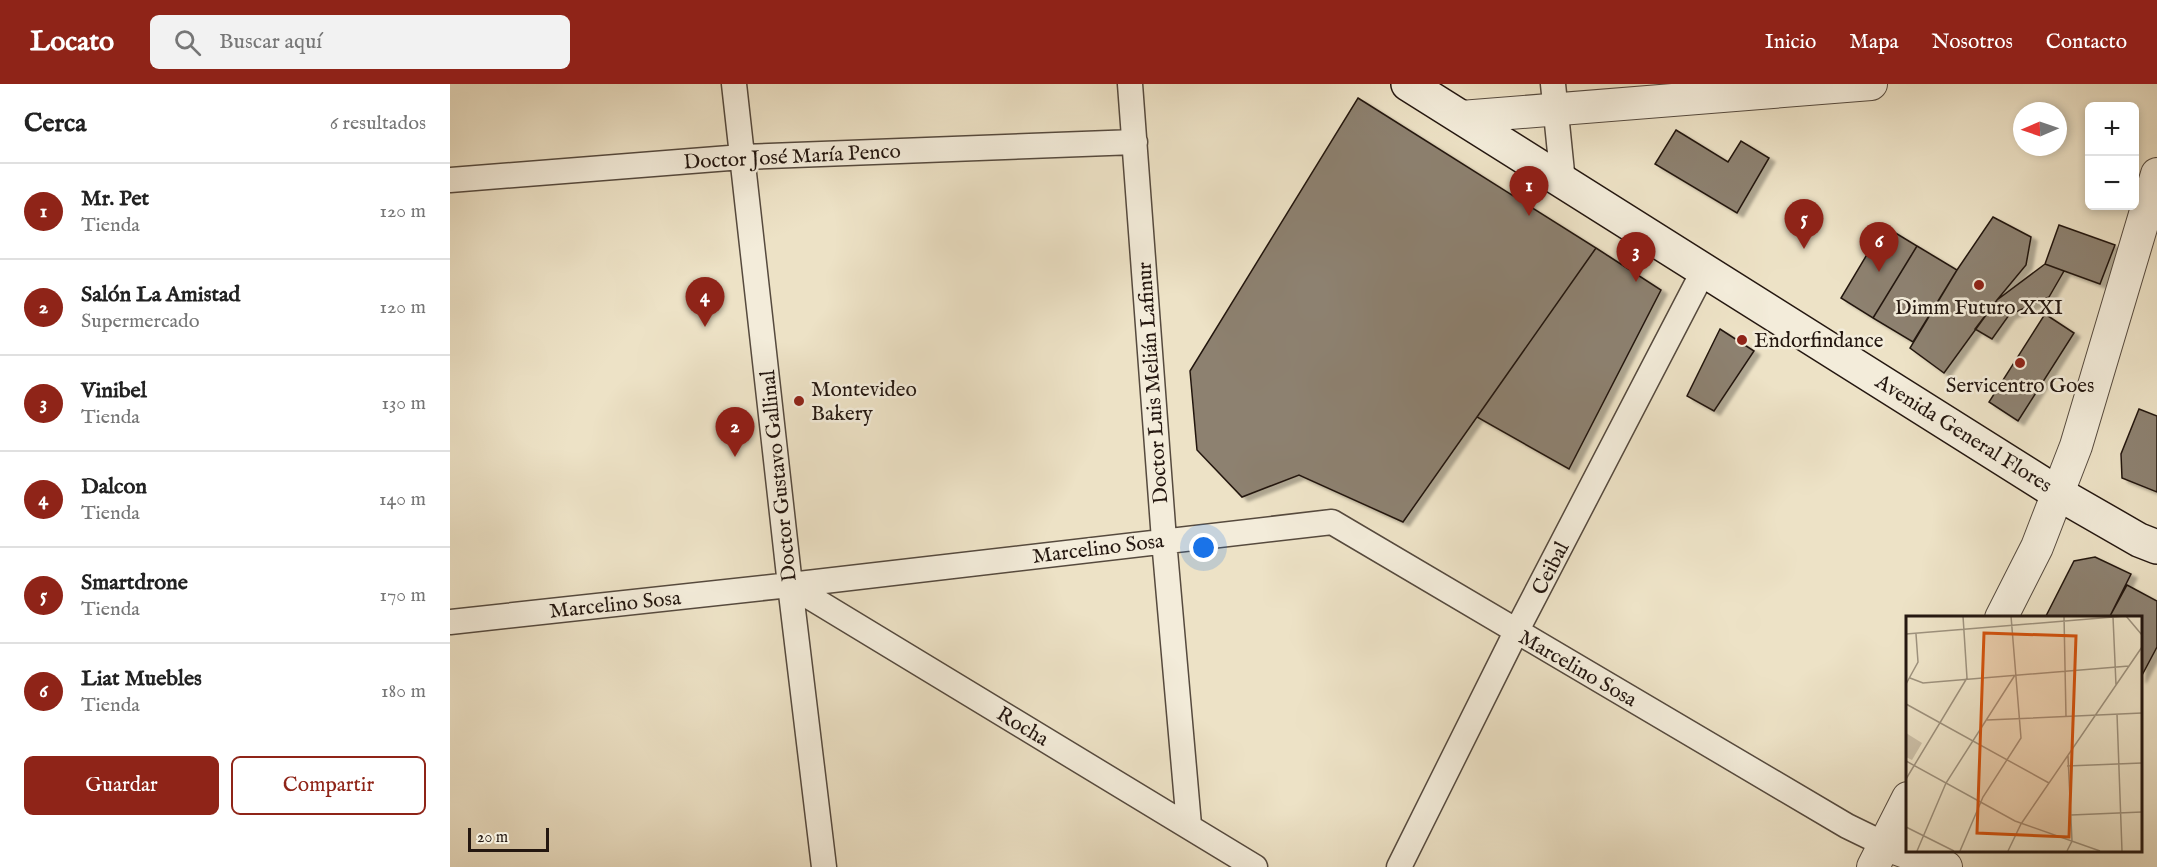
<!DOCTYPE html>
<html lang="es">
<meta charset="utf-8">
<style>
body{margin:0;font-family:"IM FELL English",serif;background:#f2f2f2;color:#222}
.controls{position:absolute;right:18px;top:18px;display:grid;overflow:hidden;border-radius:9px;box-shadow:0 3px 9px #0003}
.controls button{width:54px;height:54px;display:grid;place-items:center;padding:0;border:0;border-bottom:2px solid #e0e0e0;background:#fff;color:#222;font:30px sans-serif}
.compass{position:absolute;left:1563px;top:18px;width:54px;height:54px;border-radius:50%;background:#fff;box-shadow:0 3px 9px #0003;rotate:268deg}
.scale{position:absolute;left:18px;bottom:15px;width:81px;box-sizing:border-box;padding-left:6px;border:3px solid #241710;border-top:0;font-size:16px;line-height:21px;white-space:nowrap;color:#241710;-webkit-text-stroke:4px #f3ecda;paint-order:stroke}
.you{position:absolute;left:754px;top:464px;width:21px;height:21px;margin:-15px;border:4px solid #fff;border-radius:50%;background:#1a73e8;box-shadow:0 0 0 9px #1a73e833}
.badge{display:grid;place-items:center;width:39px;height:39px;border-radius:50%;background:#8f2418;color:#fff;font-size:20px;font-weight:700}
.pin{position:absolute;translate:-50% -50px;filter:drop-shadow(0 2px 3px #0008)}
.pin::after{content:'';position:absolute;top:32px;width:21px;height:18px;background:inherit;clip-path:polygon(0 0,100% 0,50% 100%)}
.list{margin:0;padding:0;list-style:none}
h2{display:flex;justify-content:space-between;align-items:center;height:78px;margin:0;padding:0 24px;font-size:26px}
h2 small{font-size:20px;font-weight:400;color:#767676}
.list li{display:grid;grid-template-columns:39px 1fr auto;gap:18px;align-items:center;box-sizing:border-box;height:96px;padding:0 24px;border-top:2px solid #e0e0e0}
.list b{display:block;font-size:22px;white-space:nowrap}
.list p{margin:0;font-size:20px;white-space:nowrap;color:#767676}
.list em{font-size:20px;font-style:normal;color:#767676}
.actions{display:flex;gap:12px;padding:18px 24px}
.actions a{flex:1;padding:14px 0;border:2px solid #8f2418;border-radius:9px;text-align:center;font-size:21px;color:#8f2418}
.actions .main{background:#8f2418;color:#fff}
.icon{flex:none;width:33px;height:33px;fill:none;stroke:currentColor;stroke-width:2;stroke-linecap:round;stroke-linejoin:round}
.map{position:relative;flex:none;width:1707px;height:783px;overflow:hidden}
header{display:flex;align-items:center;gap:36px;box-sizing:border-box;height:84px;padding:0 30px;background:#8f2418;color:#fff}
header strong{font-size:28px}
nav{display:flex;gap:33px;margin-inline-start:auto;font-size:21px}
.search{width:420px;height:54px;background:#f2f2f2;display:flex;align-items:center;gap:15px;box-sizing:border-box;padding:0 21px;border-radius:9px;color:#767676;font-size:22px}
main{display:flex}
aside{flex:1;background:#fff}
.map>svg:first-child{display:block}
</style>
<header>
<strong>Locato</strong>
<div class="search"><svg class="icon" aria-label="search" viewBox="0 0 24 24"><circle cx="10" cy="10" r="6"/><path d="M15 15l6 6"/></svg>Buscar aquí</div>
<nav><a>Inicio</a><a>Mapa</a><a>Nosotros</a><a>Contacto</a></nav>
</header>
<main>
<aside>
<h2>Cerca<small>6 resultados</small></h2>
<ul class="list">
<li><span class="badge">1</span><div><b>Mr. Pet</b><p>Tienda</p></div><em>120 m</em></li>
<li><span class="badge">2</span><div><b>Salón La Amistad</b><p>Supermercado</p></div><em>120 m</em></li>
<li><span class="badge">3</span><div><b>Vinibel</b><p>Tienda</p></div><em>130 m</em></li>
<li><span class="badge">4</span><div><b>Dalcon</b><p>Tienda</p></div><em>140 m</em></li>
<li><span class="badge">5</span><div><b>Smartdrone</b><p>Tienda</p></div><em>170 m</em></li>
<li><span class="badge">6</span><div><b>Liat Muebles</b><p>Tienda</p></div><em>180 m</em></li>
</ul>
<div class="actions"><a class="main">Guardar</a><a>Compartir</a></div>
</aside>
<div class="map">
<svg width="1707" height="783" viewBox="0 0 1707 783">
<defs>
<filter id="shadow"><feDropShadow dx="6" dy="4" stdDeviation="1.5" flood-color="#0004"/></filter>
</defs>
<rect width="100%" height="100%" fill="#ede2c6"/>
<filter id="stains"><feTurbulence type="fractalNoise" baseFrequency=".00333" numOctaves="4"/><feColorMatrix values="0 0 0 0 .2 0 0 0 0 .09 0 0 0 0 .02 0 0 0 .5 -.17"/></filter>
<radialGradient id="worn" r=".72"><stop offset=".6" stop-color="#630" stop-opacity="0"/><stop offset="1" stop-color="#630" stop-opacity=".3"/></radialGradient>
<!-- building -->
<path fill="#8d816f" stroke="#241710" stroke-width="1.5" filter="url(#shadow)" d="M908,14L1146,164L953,438L849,391L792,413L747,366L740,287Z
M1226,46L1278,78L1291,57L1319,74L1287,129L1205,80Z
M1543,133L1581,153L1576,181L1547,216L1494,289L1460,264L1507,186Z
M1609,141L1665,161L1650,200L1595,180Z
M1434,142L1467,162L1423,234L1391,214Z
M1467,162L1507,186L1463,258L1423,234Z
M1146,164L1211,206L1119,385L1027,333Z
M1595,180L1614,187L1599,213L1559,231L1542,255L1525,245L1547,216Z
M1595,230L1624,249L1568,337L1539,318Z
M1270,245L1304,267L1264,327L1237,312Z
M1689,325L1707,332V408L1672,394L1671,370Z
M1645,473L1681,490L1659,534H1595L1624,477Z
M1677,501L1707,517V563L1690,595V534H1659Z"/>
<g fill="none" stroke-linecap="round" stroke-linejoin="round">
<!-- minor casing -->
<g stroke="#564a3e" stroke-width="27">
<path id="minor" d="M284,0L340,501L374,783
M680,0L714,456L739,741
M1103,0L1113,98
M0,96L292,73L685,58
M340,501L805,783
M0,538L340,501L882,438L1397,742L1434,760
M949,783L1066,548L1254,186"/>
</g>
<!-- tertiary casing -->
<g stroke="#564a3e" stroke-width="34">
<path id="tertiary" d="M1011,33L1421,0
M1551,534L1587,463L1626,362L1707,90
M1434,760L1496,783
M1423,783L1458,714"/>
</g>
<!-- secondary casing -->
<g stroke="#241710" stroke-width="36">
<path id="secondary" d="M958,0L1609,410L1689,456L1707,463"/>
</g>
<!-- minor -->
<use href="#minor" stroke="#f3ecda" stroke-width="24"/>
<!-- tertiary -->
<use href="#tertiary" stroke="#f3ecda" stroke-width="32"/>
<!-- secondary -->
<use href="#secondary" stroke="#f3ecda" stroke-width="33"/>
</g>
<!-- markers -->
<g fill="#8f2418" stroke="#f3ecda" stroke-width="2">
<circle cx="1529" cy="201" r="6"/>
<circle cx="1292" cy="256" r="6"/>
<circle cx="1570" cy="279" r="6"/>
<circle cx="349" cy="317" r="6"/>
</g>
<g text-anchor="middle" stroke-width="5" stroke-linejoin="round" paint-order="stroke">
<!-- street labels -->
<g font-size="21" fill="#241710" stroke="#f3ecda">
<text transform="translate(342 72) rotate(-3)" y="7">Doctor José María Penco</text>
<text transform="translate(702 299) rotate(-94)" y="7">Doctor Luis Melián Lafinur</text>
<text transform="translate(1514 349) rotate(32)" y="7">Avenida General Flores</text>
<text transform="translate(328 392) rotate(-96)" y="7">Doctor Gustavo Gallinal</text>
<text transform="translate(648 464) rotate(-7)" y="7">Marcelino Sosa</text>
<text transform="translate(1100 484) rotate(-63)" y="7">Ceibal</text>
<text transform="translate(165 520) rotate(-6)" y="7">Marcelino Sosa</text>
<text transform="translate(1128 584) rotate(30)" y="7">Marcelino Sosa</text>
<text transform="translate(573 642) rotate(31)" y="7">Rocha</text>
</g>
<!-- poi labels -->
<g font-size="21" fill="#241710" stroke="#f3ecda">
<text x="1529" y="230">Dimm Futuro XXI</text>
<text x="1304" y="263" text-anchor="start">Endorfindance</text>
<text x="1570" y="308">Servicentro Goes</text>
<text x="361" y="312" text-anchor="start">Montevideo<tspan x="361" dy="24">Bakery</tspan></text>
</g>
</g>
<!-- overview -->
<g transform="translate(1456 532)">
<rect width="236" height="236" fill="#ede2c6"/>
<path d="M0,117L16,127L6,144L0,141Z" fill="#cbbfa7"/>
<path fill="none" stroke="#9d917d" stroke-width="1.5" d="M158,0L160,101M220,0L236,19M207,1L210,69M0,18L219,0M4,62L17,67L223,50M0,68L12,46L10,18M0,88L143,167M211,98L216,235M81,104L236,97M0,145L109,205L194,235M161,150L236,147M0,163L61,62L57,0M165,199L236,196M0,211L48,235M11,235L40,167L109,59M54,235L77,181L115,122L105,0M102,235L115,208L236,31M161,235L166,225L162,140"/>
<path fill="#d4520c" fill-opacity="0.15" stroke="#d4520c" stroke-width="3" d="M78,17L170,20L163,221L71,217Z"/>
<rect width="236" height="236" fill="none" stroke="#241710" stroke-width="3"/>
</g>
<rect width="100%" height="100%" filter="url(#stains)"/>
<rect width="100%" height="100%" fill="url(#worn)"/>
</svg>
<div class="controls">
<button>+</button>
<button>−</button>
</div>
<svg class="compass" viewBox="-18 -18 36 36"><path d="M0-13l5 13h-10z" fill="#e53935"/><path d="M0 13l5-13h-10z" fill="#767676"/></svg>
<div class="scale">20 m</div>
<div class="you"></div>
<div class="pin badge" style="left:1079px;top:132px">1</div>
<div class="pin badge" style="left:285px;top:373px">2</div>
<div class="pin badge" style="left:1186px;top:198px">3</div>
<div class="pin badge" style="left:255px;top:243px">4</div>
<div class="pin badge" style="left:1354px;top:165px">5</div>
<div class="pin badge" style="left:1429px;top:188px">6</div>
</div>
</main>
